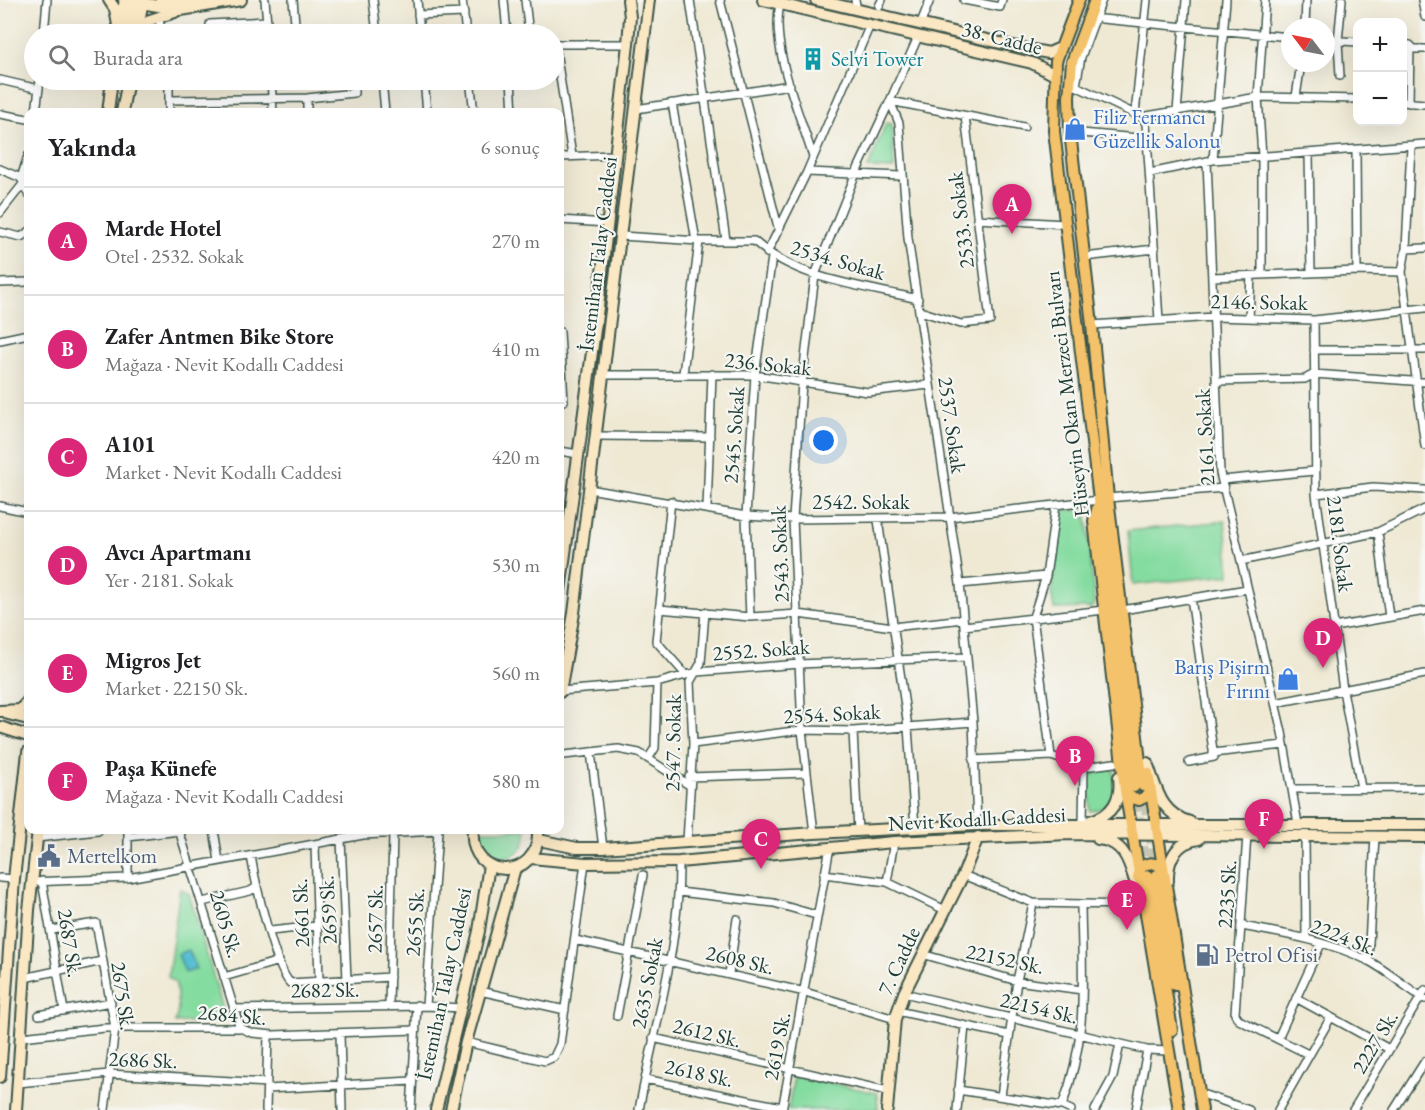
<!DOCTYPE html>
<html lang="tr">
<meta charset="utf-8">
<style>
body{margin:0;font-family:"EB Garamond",serif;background:#f6f6f6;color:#202124}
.controls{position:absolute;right:18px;top:18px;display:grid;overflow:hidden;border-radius:12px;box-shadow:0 6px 24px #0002}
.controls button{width:54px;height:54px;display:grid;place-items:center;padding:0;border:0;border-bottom:2px solid #e0e0e0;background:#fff;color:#202124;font:30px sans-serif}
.compass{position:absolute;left:1281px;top:18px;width:54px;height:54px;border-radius:50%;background:#fff;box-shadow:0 6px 24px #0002;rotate:302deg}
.you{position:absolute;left:824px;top:441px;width:21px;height:21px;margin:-15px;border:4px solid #fff;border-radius:50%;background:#1a73e8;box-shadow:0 0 0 9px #1a73e833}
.badge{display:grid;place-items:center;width:39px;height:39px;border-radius:50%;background:#db2777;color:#fff;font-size:20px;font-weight:700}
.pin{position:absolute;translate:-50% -50px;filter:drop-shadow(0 2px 3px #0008)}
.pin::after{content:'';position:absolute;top:32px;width:21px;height:18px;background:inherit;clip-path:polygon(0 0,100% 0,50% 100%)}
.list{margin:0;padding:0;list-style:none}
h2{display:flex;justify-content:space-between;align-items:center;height:78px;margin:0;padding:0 24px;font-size:26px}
h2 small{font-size:20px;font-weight:400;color:#757577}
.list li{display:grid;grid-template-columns:39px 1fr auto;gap:18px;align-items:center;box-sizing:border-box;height:108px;padding:0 24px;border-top:2px solid #e0e0e0}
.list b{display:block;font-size:22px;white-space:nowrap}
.list p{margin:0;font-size:20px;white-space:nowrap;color:#757577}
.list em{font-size:20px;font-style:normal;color:#757577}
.icon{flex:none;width:33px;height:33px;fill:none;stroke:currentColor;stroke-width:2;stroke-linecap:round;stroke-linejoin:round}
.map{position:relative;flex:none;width:1425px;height:1110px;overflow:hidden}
.search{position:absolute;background:#fff;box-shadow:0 6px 24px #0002;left:24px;top:24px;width:540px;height:66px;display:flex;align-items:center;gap:15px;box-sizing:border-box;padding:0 21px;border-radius:33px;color:#757577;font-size:22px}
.panel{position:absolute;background:#fff;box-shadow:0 6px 24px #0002;left:24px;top:108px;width:540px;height:726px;border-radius:12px}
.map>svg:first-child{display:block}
</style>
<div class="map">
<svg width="1425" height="1110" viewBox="0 0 1425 1110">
<rect width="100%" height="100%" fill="#f6f6f2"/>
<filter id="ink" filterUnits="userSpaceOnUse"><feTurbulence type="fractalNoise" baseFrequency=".0167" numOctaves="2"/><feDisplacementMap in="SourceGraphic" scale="12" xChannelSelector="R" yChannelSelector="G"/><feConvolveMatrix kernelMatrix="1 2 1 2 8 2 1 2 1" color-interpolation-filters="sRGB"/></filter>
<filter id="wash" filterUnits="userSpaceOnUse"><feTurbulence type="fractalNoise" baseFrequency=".008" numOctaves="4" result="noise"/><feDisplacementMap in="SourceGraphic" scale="24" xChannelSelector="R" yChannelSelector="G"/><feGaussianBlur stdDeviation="1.35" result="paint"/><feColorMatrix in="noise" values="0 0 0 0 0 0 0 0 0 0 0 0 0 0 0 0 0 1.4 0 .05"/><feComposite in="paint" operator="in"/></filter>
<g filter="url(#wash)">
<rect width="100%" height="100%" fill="#efe9d4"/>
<!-- green -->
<path fill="#85dca0" stroke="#528c6a" stroke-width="1.5" d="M886,123L892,124L894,169L868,168Z
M1083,509L1087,516L1094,602L1092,608L1054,609L1051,592L1061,511Z
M1225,521L1230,575L1133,585L1128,531Z
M1114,769C1115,792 1118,808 1090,811L1089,771Z
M480,830H526C529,866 476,866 480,830Z
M180,888L189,894L226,1019L175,1023L178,1010L176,984L168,977Z
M794,1075L877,1093L878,1110H788Z"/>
<!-- water -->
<path fill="#56bed3" stroke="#3a7e84" stroke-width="1.5" d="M189,950L196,969L185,973L178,954Z"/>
</g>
<g filter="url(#ink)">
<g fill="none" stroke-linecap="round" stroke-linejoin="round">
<!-- primary-tunnel -->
<path stroke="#c5c7b4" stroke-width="10" stroke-dasharray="10 5" stroke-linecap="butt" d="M1134,787L1147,873
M1143,789L1156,871"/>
<!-- street casing -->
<g stroke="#3e574c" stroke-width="10">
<path id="street" d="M265,0L268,34
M293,0L296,34
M373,0L377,34
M417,0L420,34
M462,0L466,34
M504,0L507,34
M525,0L529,34
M690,0L726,240
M720,0L778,227
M855,0L857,10
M964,0L1000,7L1002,0
M1422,0L1425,17
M780,4C770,48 800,114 813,157
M879,6L882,0
M418,15L464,13
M159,16L161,34
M1102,19L1290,37
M920,25L930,0
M1305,27L1306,0
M44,34L47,0
M211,34L210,24L267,21
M311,34L377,32
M391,34L420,31
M918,37L890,101L899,123L908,238L960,584L973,722L977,825
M1326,40L1358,42
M554,44H628
M555,44L572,156
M1402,44L1410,45L1414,49H1425
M1340,76L1338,41L1342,0
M0,80L39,89
M169,80V112
M271,80L273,112
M382,80L385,112
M424,80L427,112
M470,80L474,112
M511,80L513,112
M1069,86H1076L1141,117L1146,123L1159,320
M1076,86L1081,57L1102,0
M1296,97L1301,63
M307,98V112
M170,100L307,98L354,93V80
M1402,102L1425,104
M672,103L696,241
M1409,103L1410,45
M636,109L790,85
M36,112L40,80
M1177,112L1186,0
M0,114L28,119
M1135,114L1147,0
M1141,117L1258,97L1358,99
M1070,132L1149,139
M1411,146L1406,249L1402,272L1425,446
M1356,150L1357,271
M1309,153L1311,272
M560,157L614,155
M1213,160L1226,0
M1207,161L1220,473L1282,732L1298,824
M0,169L21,178L28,194
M807,172L901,176
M1150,173L1213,160L1425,144
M21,178L28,156
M0,213L23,184
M977,219L1065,224
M560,220L607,223
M0,232L21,237L28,232
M621,236L699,241H754C797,280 863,286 918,299
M1406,249L1425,248
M767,253L807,172L870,25
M1084,257L1155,249
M1262,275V156L1258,97L1265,0
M1212,277L1357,271L1402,272
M0,283L28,282
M920,311L961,324L990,321L965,116
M1249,318L1251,276
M1314,320L1316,494L1343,690L1361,788
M1092,325L1214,317L1314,320L1425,308
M560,332L564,401H560
M0,340L28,334
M1314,350H1425
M683,374L699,241
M603,375H755L868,392L929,385
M1219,381L1305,379L1314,374L1425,382
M595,436L710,437
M560,451L578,454
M1222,480L1314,471
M589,489L746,516L793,519L949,517L1099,500
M1316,494L1373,487L1425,490
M1108,498L1224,488
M671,501L656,641L686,675
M0,506L28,512
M707,508L712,374
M878,520L908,727L915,828
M1378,532L1389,617
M1241,561L1378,532L1425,509
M960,584L1046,576
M659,609L750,617L798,614L893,627L963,619
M1128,609L1247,589
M750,617L746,516L755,375L772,257
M964,626L1104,610
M1334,627L1425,611
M560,691L657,683L697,672L799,664L967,657
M1275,703L1425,674
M853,731L858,832
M693,744L802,730L853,731L973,722
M591,752L603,848
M1213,753L1284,745
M564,755L618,749L639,753L689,785
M1051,756L1033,617L1046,576L1056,505
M648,759L655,748L657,683
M973,760L1051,756L1084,767L1114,763
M1189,762L1214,757L1191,598
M689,777L807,773
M1293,789L1425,788
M1083,822L1084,767
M179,830L240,1028
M214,830L219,861
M814,833L802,730L793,519L802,383L815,275L856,173L890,101L1024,127
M1247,835L1235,1014L1239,1020L1308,1054
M1305,836L1306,938
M128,837L180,831
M37,838L98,831
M341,839L347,980
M687,841L693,744L690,682L701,663L705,612
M315,844L319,981
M251,856C255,881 274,966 290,983L390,977
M824,874L887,882L945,910
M963,875L1033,903L1134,905
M0,878L14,879
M128,878V830
M42,881L64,1011
M32,882L128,878L363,835L438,831L426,1006L233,1009
M887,882L894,842
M679,892L774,903L816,915
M202,902L250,891L257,887
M1242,926C1285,934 1328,941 1367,960C1388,971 1405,987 1425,999
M52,930L96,923L115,1028L105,1110
M270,931L317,926
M575,940L805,992L895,1019
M922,954L1017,981L1082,990
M1368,961L1375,836
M729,974L737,919
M224,977L279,961
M24,978L102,961
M480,991L565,1010
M904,993L1147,1050L1168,1051
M1296,998L1389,1049
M389,1006L393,833
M426,1006L461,1008
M897,1011L1009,1035
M39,1015L111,1002
M617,1016L643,875
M340,1033L342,1110
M21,1037L105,1028H240L252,1033L273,1035L416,1030
M653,1038L888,1091
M1278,1038L1321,944
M466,1042L545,1061L554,1057L560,1044L585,863
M645,1079L782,1107
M18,1083L109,1074L267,1083
M267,1089L412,1081
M958,1090L1062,1106L1071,1110
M1199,1093L1249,1110
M1001,1096L1017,981L1033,903
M1062,1106C1089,1037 1082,978 1081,905
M266,1110L268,1035
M411,1110L417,1005
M639,1110C654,1028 680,945 679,862
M782,1110L830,847
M957,1110L965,1026
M1095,1110L1113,1077L1120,1044
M1136,1110L1147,1050
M1278,1110L1331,1017
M1353,1110L1425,990
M1394,1110L1425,1061"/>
</g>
<!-- secondary casing -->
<g stroke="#3e574c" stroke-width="14">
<path id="secondary" d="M109,0L115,9L118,25
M124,0L181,10L241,0
M161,0L203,1
M763,0L1032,63L1055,75
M816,0L1022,48L1049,53L1058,49
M118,34L125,0
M128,34L134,0
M137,34L143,0
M139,34L150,20L175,12
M108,112L112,80
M122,112L128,80
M560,591L598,307L628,44L630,17L628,0
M560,692L574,613L649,0
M0,711L20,710L28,701
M8,714L28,719
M0,727L28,736
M1147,763C1157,789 1160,814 1190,822
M1090,821C1112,816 1122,799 1119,777
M473,830C468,881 541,883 538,830
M1098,839C1127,842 1130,866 1137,888
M539,840L577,848H603L814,833L977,825H1425
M531,858L585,863L679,862L894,842L1068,834L1425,837
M1168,881C1167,860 1176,842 1199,839
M0,1077L14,879L28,752
M16,1110L29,910L38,830
M436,1110L479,931L489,865
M451,1110L466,1042L515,868
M887,1110L895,1019L904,993L963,875L978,837"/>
</g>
<!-- primary casing -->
<g stroke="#3e574c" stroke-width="14">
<path id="primary" d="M1079,0L1056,61L1054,131L1134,787
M1095,0L1072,62L1069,97L1070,132L1092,325L1108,498L1143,786
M1098,506L1094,521L1125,790L1179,1110
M1148,773L1202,1110
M1125,791L1130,797L1139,800L1147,796L1150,788
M1157,875L1175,985
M1148,876L1172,1030
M1138,877L1141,868C1148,861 1157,862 1163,870"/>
</g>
<!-- street -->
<use href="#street" stroke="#fff" stroke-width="7"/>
<!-- secondary -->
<use href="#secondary" stroke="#fae7c3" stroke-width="10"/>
<!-- primary -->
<use href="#primary" stroke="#f3c26a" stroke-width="10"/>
</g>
</g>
<!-- icons -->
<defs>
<g id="building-bare" transform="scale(1.8)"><path d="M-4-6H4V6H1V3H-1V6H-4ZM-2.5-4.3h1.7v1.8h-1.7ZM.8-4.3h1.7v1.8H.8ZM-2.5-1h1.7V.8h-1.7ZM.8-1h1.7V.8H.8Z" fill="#0f9aa8" stroke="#f6f6f2" stroke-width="2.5" paint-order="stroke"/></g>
<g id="shop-bare" transform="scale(1.8)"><path d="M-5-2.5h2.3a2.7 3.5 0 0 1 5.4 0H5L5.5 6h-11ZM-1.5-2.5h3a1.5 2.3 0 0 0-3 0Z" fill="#3f7fe0" stroke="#f6f6f2" stroke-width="2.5" paint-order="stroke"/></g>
<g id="civic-bare" transform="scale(1.8)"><path d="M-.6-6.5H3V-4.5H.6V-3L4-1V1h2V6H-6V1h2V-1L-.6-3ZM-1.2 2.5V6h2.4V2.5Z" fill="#5c6f8a" stroke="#f6f6f2" stroke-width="2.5" paint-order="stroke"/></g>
<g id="fuel-bare" transform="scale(1.8)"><path d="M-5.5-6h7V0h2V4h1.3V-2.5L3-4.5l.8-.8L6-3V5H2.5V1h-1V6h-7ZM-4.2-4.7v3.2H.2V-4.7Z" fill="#5c6f8a" stroke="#f6f6f2" stroke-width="2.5" paint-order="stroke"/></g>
</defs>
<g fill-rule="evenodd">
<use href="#building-bare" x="813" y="59"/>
<use href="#shop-bare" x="1075" y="129"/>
<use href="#shop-bare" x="1288" y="679"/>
<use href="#civic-bare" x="49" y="856"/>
<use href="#fuel-bare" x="1207" y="955"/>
</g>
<g text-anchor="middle" stroke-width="4.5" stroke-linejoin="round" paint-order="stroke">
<!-- street labels -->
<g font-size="21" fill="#1f3d34" stroke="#f6f6f2">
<text transform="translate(1002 38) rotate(14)" y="7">38. Cadde</text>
<text transform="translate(961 220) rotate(-97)" y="7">2533. Sokak</text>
<text transform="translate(598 254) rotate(-83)" y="7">İstemihan Talay Caddesi</text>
<text transform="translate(838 260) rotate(16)" y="7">2534. Sokak</text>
<text transform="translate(1259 302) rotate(1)" y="7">2146. Sokak</text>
<text transform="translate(768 364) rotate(6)" y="7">236. Sokak</text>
<text transform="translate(1067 394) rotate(-97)" y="7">Hüseyin Okan Merzeci Bulvarı</text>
<text transform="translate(952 425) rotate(82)" y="7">2537. Sokak</text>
<text transform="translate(734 435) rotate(-86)" y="7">2545. Sokak</text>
<text transform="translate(1205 437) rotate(-93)" y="7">2161. Sokak</text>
<text x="861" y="509">2542. Sokak</text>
<text transform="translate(1340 544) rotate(83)" y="7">2181. Sokak</text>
<text transform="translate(780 554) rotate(-92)" y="7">2543. Sokak</text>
<text transform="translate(761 650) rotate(-4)" y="7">2552. Sokak</text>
<text transform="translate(832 714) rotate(-3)" y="7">2554. Sokak</text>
<text transform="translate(673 743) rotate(-89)" y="7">2547. Sokak</text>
<text transform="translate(977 819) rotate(-3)" y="7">Nevit Kodallı Caddesi</text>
<text transform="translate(1227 894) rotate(-86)" y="7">2235 Sk.</text>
<text transform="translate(328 910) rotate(-93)" y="7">2659 Sk.</text>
<text transform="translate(301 913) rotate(-92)" y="7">2661 Sk.</text>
<text transform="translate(375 919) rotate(-89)" y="7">2657 Sk.</text>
<text transform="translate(415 922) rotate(-86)" y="7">2655 Sk.</text>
<text transform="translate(226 924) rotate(74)" y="7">2605 Sk.</text>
<text transform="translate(1344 937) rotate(21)" y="7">2224 Sk.</text>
<text transform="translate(70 943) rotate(81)" y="7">2687 Sk.</text>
<text transform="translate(1005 959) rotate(12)" y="7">22152 Sk.</text>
<text transform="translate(740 960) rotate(13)" y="7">2608 Sk.</text>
<text transform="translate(899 961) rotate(-65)" y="7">7. Cadde</text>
<text transform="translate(647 983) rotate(-79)" y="7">2635 Sokak</text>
<text transform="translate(444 984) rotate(-78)" y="7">İstemihan Talay Caddesi</text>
<text transform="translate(325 990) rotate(-1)" y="7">2682 Sk.</text>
<text transform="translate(123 996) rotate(82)" y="7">2675 Sk.</text>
<text transform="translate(1039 1008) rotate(13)" y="7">22154 Sk.</text>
<text transform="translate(232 1015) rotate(5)" y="7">2684 Sk.</text>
<text transform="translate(707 1033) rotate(13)" y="7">2612 Sk.</text>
<text transform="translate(1375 1042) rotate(-59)" y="7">2227 Sk.</text>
<text transform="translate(777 1046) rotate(-79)" y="7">2619 Sk.</text>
<text transform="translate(143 1060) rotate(2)" y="7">2686 Sk.</text>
<text transform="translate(699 1073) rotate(12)" y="7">2618 Sk.</text>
</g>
<!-- culture labels -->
<g font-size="21" fill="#0d838f" stroke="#f6f6f2" text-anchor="start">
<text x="831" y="66">Selvi Tower</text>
</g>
<!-- shop labels -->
<g font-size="21" fill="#366cbe" stroke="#f6f6f2" text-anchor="start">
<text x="1093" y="124">Filiz Fermancı<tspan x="1093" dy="24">Güzellik Salonu</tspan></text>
<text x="1270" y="674" text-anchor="end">Barış Pişirm<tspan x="1270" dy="24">Fırını</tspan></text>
</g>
<!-- service labels -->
<g font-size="21" fill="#4e5e75" stroke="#f6f6f2" text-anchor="start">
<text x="67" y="863">Mertelkom</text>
<text x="1225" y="962">Petrol Ofisi</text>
</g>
</g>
</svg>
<div class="controls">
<button>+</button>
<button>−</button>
</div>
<svg class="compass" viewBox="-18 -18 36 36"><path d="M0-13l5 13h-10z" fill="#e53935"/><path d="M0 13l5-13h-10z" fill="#757577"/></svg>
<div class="you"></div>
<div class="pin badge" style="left:1012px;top:234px">A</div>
<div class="pin badge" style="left:1075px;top:786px">B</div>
<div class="pin badge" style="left:761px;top:869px">C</div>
<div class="pin badge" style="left:1323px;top:668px">D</div>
<div class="pin badge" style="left:1127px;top:930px">E</div>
<div class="pin badge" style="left:1264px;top:849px">F</div>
<div class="search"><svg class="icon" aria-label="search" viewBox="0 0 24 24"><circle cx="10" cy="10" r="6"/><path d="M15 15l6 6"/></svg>Burada ara</div>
<section class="panel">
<h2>Yakında<small>6 sonuç</small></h2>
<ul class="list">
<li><span class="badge">A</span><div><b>Marde Hotel</b><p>Otel · 2532. Sokak</p></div><em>270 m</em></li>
<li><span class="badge">B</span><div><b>Zafer Antmen Bike Store</b><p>Mağaza · Nevit Kodallı Caddesi</p></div><em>410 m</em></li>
<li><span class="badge">C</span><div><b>A101</b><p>Market · Nevit Kodallı Caddesi</p></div><em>420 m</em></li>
<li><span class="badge">D</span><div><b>Avcı Apartmanı</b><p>Yer · 2181. Sokak</p></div><em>530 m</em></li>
<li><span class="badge">E</span><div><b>Migros Jet</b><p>Market · 22150 Sk.</p></div><em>560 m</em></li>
<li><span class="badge">F</span><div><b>Paşa Künefe</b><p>Mağaza · Nevit Kodallı Caddesi</p></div><em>580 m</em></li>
</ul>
</section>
</div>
